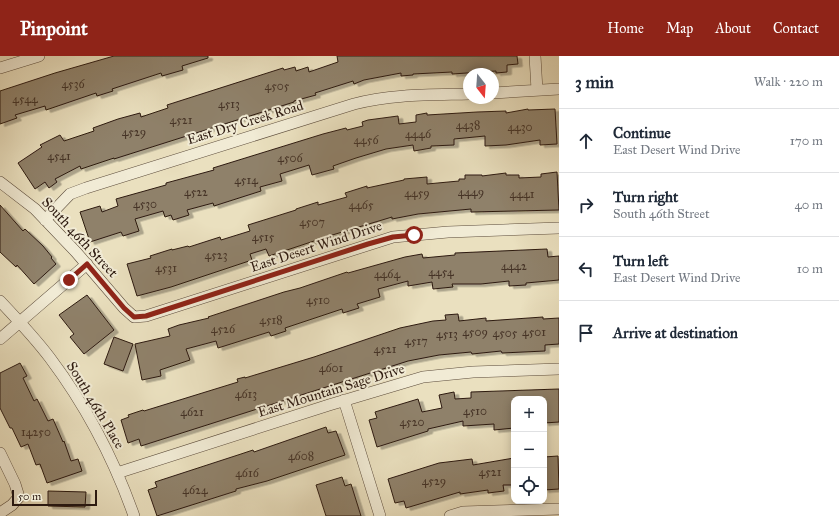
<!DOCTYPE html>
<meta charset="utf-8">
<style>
body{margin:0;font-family:"IM FELL Great Primer",serif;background:#f6f6f7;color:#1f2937}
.controls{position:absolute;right:12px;bottom:12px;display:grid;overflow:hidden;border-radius:8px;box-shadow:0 2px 10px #0003}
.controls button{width:36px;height:36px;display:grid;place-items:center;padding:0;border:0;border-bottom:1px solid #e0e1e3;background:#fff;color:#1f2937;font:20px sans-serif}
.compass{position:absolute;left:463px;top:12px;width:36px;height:36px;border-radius:50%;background:#fff;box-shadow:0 2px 10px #0003;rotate:163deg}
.scale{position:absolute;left:12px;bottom:10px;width:85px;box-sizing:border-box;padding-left:4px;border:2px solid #2d1a10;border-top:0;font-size:11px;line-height:14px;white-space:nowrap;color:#2d1a10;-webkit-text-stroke:3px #f1ebd5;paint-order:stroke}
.stop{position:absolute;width:12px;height:12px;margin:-9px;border:3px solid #8f2418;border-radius:50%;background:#fff}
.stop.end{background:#8f2418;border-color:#fff;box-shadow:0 1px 4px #0008}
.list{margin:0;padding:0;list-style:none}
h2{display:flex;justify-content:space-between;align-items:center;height:52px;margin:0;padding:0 16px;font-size:17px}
h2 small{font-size:13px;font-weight:400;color:#747a83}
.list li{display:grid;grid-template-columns:26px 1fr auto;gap:12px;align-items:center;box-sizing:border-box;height:64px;padding:0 16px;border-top:1px solid #e0e1e3}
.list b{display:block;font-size:15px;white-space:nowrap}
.list p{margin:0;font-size:13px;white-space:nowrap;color:#747a83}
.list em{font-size:13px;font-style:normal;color:#747a83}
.icon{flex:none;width:22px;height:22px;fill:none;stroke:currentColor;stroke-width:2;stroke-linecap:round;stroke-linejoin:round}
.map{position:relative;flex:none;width:559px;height:460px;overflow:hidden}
header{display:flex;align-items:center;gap:24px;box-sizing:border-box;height:56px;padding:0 20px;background:#8f2418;color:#fff}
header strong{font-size:19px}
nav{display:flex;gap:22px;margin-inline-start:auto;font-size:14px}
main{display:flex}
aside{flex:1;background:#fff}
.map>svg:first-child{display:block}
</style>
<header>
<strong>Pinpoint</strong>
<nav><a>Home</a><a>Map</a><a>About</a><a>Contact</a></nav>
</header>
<main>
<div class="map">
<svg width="559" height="460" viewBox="0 0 559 460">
<defs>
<filter id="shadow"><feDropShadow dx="4.5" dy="2.5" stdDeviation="0" flood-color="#0004"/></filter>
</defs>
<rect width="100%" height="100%" fill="#eae0bf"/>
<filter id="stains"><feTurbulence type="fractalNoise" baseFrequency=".005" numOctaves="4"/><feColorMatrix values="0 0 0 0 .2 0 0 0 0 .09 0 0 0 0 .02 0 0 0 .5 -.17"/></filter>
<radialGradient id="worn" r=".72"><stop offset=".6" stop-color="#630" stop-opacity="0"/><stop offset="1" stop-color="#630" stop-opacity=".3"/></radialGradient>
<!-- building -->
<path fill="#8f816b" stroke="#2d1a10" filter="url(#shadow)" d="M114,0H208V2L182,10L183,14L162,20L161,17L112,33L113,35L97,40L96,37L46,54L45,50L15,59L17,62L0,68V35L55,17Z
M337,0H517L518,8L507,9V16L496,17V15L452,18V16L413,18V19L401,20V17L364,24L354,28L353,25L315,37L316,39L294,45V46L114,103V102L81,113L80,110L55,123L57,126L49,132L45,126L35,133L18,107L42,91L40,89L60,79L64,85L94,75L93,72L118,63L140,57L141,61L168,52L167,49L283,12L284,14L295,11L296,15L308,11L309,16L338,6Z
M528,53V54L555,53L557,88L540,89V84L506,89L485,90V80L454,83V89L431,90V92L414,95L413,89L386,93L356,102L333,110L334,113L312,119L309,109L280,118L282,125L260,131L261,135L214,150L213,147L187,154L189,159L173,164L171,159L165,161L163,155L135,163L139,175L123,180L121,176L90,186L80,156L100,150L102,156L118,150L116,143L166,129V127L214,114L213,112L323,78L346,72L347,74L363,70L362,66L368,64L398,60L399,68L416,66V59L427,57V59L477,56L506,55V57Z
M557,116L559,154L471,156V153L418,158L392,163V161L329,180V181L317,185V184L269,200L266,193L250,198L252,204L171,231L137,240L127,208L151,202L150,200L172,193V194L188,190L189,191L220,181L221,184L250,175L248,169L296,154V153L318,146V149L347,141L345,137L367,130V132L404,124V123L427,121V128L459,125V123H465V119H482V120L506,117V119H519V122L541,121V118Z
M0,149L23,175L25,173L43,190L52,201L51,202L56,208L34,228L17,209L16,211L0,196Z
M547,193L548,201L559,200V224L526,227V229L509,230V225L481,228H452L453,231L433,233L432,226L408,230V225L378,233L380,241L357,248L359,252L343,257L342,253L285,272L286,275L271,280L269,276L218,292L216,285L186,293L190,304L160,314L161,320L142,324L135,288L170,280L168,273L179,269L209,262L208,261L284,236L300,232L347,216L348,217L405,201L422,198L423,202L455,199V197Z
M87,239L114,274L84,298L70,281L74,278L59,259Z
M458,258L459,265L486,262V265L543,261V263L559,262V288L545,289V295L502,297L501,295L472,298L471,296L439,299L408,305L141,390L139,383L128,387L121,364L129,361L128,359L143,354L144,355L238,326L237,323L245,321V322L314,301L400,272L433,265L446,264L445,259Z
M114,281L133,288L123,315L104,308Z
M20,307L27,320L23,322L34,345L37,343L48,365L53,363L63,386L64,385L71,405L78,403L82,415L47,427L40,408L36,409L28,388L21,391L12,372H10L0,352V317Z
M559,333V366L544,367V343H513L514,372L494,374V368L463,370V365L428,373V375L377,391L369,364L377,362L375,356L418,343L422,356L442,352L439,339L454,336L455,343L471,342V336Z
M326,371L328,377L336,375L345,399L267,425L236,433V435L157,460L148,434L157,431L155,426L241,398L253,394L254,396Z
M558,400L559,433L544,434V401Z
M514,402V429H503L504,435L488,437V434L460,438V436L406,452L404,445L395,447L388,423L439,407L472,403L473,409Z
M342,421L345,430L351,428L361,460H326L316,429Z
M48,435L86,436L85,451L48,450Z"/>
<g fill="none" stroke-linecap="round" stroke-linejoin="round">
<!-- minor casing -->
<g stroke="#5c4c3c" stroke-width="12">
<path id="minor" d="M535,0L537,34
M0,12L39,0
M493,37L559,33
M0,126L35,153L76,196L124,252L134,261L146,260L393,181L448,176L559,172
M45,164L70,138L86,132L354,48C392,38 431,39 469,38
M0,245C17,263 35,282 50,302C86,350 114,403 134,460
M0,283L87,208
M344,344L380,460
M0,397L15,428L19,441L12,449L0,457
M117,417L329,349L423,321L473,316L559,313
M450,460L463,456L559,453"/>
</g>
<!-- minor -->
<use href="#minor" stroke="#f1ebd5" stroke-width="11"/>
</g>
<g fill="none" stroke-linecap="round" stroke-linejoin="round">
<!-- route -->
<path stroke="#8f2418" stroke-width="5" d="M69,224L87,208L124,252L134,261L146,260L368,188L393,181L414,179"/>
</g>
<g text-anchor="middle" stroke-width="4" stroke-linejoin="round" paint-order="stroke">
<!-- number labels -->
<g font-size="12" fill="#463427">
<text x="73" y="32">4536</text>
<text x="277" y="34">4505</text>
<text x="25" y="47">4544</text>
<text x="229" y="52">4513</text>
<text x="181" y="68">4521</text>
<text x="468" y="73">4438</text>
<text x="520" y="75">4430</text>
<text x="134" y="80">4529</text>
<text x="418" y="82">4446</text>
<text x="366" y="88">4456</text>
<text x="59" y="104">4541</text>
<text x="290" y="106">4506</text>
<text x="246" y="128">4514</text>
<text x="196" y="140">4522</text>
<text x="471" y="140">4449</text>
<text x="417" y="141">4459</text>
<text x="522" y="142">4441</text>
<text x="145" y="152">4530</text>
<text x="361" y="153">4465</text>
<text x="312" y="170">4507</text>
<text x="263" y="185">4515</text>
<text x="216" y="203">4523</text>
<text x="514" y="214">4442</text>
<text x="166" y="216">4531</text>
<text x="441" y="220">4454</text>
<text x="387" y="222">4464</text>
<text x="318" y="248">4510</text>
<text x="271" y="268">4518</text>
<text x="223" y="277">4526</text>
<text x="475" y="280">4509</text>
<text x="534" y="280">4501</text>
<text x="505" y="281">4505</text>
<text x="447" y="282">4513</text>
<text x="416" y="289">4517</text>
<text x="385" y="297">4521</text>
<text x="331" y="316">4601</text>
<text x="246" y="342">4613</text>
<text x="475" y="359">4510</text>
<text x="192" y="360">4621</text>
<text x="412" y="370">4520</text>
<text x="36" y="380">14250</text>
<text x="301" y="404">4608</text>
<text x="490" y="420">4521</text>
<text x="247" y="421">4616</text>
<text x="434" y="429">4529</text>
<text x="195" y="438">4624</text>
</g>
<!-- street labels -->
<g font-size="14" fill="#2d1a10" stroke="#f1ebd5">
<text transform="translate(245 66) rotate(-17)" y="5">East Dry Creek Road</text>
<text transform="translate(80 181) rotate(47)" y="5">South 46th Street</text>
<text transform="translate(316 190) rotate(-18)" y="5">East Desert Wind Drive</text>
<text transform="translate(331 334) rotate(-17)" y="5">East Mountain Sage Drive</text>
<text transform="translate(96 349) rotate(59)" y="5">South 46th Place</text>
</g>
</g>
<rect width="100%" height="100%" filter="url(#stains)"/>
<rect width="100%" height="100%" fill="url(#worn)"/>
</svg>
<div class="controls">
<button>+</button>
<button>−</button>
<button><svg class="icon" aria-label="locate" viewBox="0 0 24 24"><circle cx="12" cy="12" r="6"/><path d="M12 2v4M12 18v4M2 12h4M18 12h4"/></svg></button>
</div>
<svg class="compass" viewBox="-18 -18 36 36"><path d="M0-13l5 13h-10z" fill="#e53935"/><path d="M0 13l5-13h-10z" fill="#747a83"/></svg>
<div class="scale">50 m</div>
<div class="stop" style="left:414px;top:179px"></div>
<div class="stop end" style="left:69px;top:224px"></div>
</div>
<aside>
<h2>3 min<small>Walk · 220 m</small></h2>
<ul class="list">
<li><svg class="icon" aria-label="ahead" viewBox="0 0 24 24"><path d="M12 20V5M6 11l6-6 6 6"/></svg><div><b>Continue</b><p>East Desert Wind Drive</p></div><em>170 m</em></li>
<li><svg class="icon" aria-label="right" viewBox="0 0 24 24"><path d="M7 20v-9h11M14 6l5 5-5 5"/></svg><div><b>Turn right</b><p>South 46th Street</p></div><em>40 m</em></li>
<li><svg class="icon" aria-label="left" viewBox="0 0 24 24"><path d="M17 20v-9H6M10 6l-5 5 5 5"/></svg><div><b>Turn left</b><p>East Desert Wind Drive</p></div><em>10 m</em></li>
<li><svg class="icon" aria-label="arrive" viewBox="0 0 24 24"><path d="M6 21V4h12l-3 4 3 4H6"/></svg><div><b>Arrive at destination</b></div></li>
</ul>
</aside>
</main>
